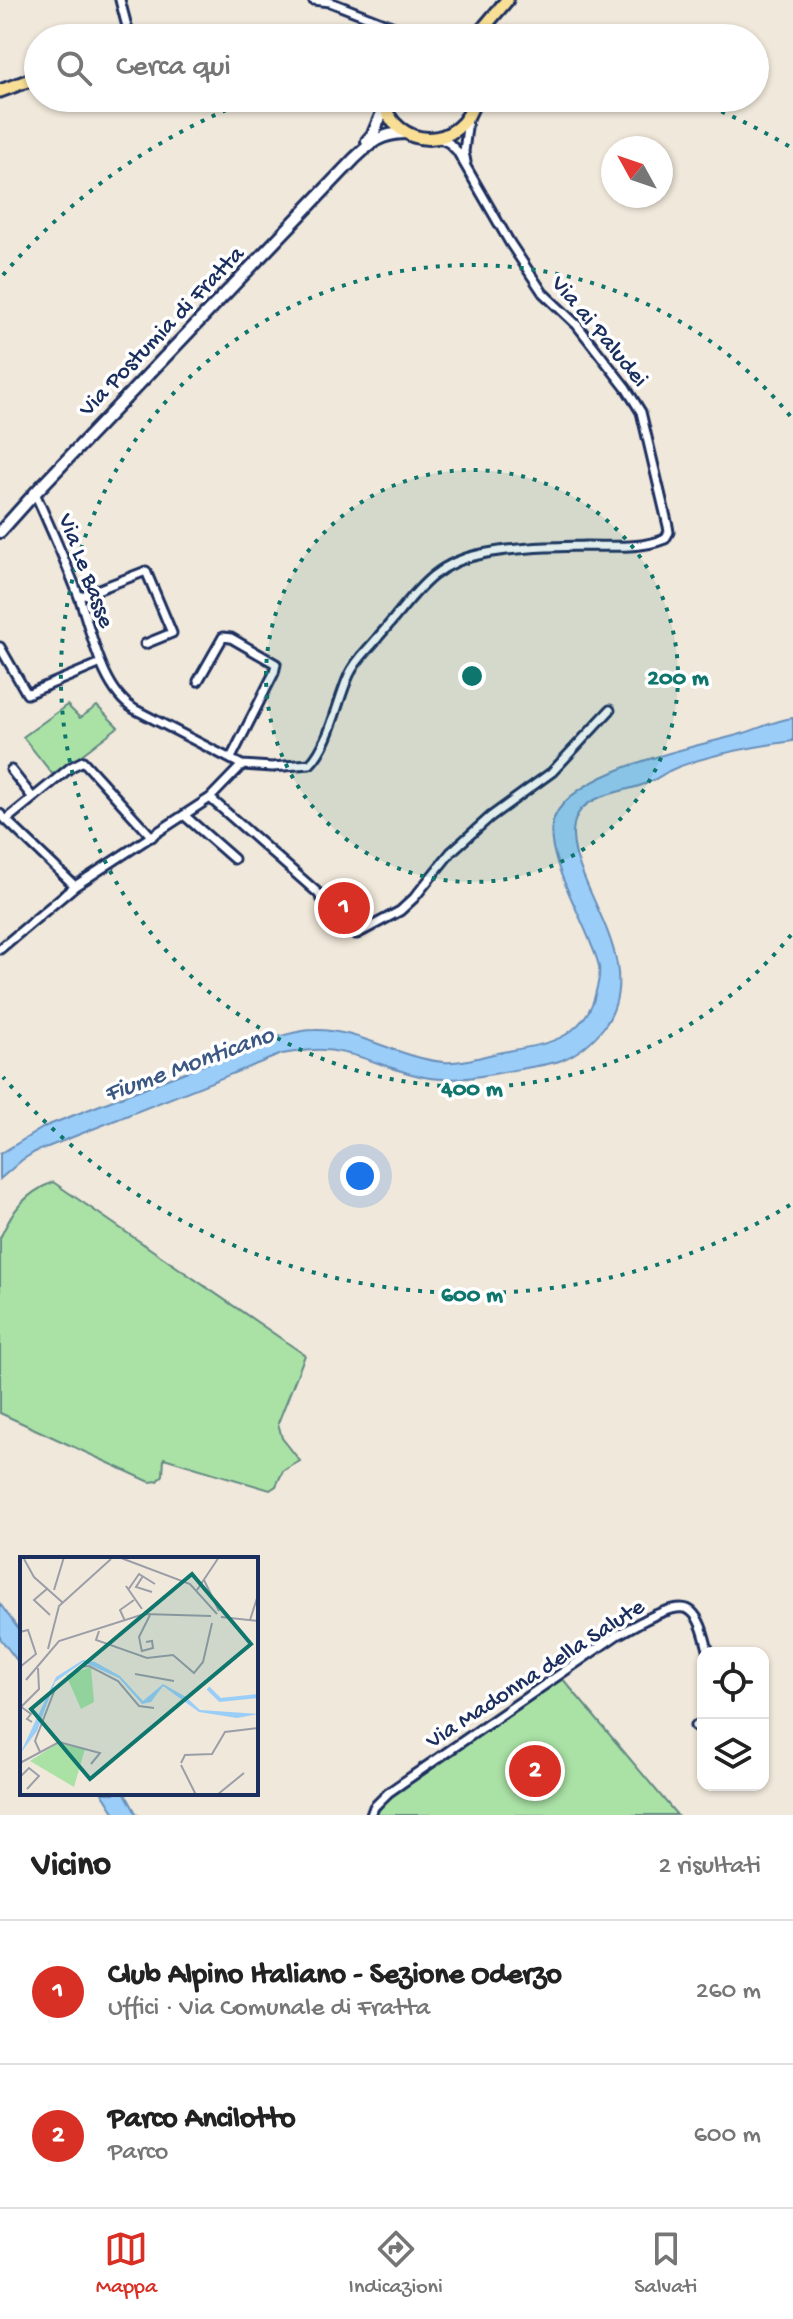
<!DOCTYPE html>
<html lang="it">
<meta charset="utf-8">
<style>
body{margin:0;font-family:"Gochi Hand",sans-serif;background:#f2f2f2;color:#222}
.controls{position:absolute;right:24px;bottom:24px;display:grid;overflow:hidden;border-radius:16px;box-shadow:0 2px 6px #0004}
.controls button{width:72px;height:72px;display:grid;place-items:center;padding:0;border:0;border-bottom:2px solid #e0e0e0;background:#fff;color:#222;font:40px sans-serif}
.compass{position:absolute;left:601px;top:136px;width:72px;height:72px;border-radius:50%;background:#fff;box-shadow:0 2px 6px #0004;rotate:310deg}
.you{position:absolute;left:360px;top:1176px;width:28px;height:28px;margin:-20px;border:6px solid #fff;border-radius:50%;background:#1a73e8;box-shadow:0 0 0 12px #1a73e833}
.badge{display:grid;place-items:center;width:52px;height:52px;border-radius:50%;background:#d93025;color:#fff;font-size:26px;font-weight:700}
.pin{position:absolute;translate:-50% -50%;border:4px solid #fff;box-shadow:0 2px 8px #0006}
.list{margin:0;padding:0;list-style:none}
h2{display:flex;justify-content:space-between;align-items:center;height:104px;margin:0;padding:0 32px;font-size:34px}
h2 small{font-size:26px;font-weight:400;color:#767676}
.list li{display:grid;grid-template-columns:52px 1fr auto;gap:24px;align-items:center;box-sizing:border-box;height:144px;padding:0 32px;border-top:2px solid #e0e0e0}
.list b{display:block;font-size:30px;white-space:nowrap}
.list p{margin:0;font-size:26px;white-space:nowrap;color:#767676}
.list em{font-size:26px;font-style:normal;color:#767676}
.icon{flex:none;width:44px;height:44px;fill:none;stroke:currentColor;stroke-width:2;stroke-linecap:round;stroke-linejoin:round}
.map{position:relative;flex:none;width:793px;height:1815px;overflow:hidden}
.search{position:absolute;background:#fff;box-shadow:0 2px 6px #0004;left:24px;right:24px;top:24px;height:88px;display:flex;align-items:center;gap:20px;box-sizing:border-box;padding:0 28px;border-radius:44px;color:#767676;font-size:30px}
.sheet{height:392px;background:#fff}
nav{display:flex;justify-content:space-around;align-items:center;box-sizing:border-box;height:112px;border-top:2px solid #e0e0e0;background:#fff;font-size:22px;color:#767676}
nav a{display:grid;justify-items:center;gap:4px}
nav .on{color:#d93025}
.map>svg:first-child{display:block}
</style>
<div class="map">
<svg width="793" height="1815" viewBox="0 0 793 1815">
<rect width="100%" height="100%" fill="#f0e8da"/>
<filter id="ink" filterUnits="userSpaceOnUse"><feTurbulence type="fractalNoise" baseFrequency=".0125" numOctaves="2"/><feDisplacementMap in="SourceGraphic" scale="16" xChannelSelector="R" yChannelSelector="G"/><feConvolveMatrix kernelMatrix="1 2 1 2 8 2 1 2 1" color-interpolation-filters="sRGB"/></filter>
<g filter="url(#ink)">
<!-- green -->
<path fill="#aae2a6" stroke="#628882" stroke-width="2" d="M67,705L80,718L97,706L118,727L54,776L23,737Z
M53,1182L305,1355L278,1423L282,1438L300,1461L283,1471L276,1486L270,1490L164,1458L163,1475L158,1481L150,1482L0,1413V1238C13,1210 24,1194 53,1182Z
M562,1678L677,1815H376L385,1802Z"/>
<!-- water -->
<path fill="#9acef8" stroke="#678eba" stroke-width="2" d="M793,718V741C757,746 701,756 669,771C660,776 652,782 642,785C623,792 589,795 578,814C549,865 656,955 604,1027C593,1041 579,1053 562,1060C549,1065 534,1066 520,1069C491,1074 460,1082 430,1078C394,1073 361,1052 324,1050C311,1049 296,1052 282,1054L35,1152L22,1160L0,1179V1154L46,1126L273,1038C286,1035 300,1030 314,1030C359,1029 399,1058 443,1062C465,1064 487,1054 508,1051C528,1047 555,1044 571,1031C584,1021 593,1007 596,991C598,984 600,974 599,967C598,960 594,951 591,944C580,913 546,856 552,825C562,771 696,747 741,734C759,729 775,720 793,718Z
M0,1604L22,1634V1667L0,1638Z
M102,1793H125L137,1815H116Z"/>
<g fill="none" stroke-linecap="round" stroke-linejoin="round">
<!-- street casing -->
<g stroke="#1b2f5e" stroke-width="13">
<path id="street" d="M120,0L130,38
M313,0L330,2L394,27
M466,162L464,152L468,119
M35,493C50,527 66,562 79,597C92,632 101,688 134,709L242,765L272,767L310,764C330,744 337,701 349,675C356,659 369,649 379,636C412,600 428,564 482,554C516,547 551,547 586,546C612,546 640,549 665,539L669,532L668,526L641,412L626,388L577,325L543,293L510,243L457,151L449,143L439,138
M79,597L146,571L172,633L145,644
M0,647L27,694L101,663
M198,681L223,637L231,638L276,664L274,673L231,758
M11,770L33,798
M210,798L318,893L345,933L357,934L400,911L414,898L451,852L490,817L552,772L610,710
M0,814L75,886
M185,816L234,859
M6,820L71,767L83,761L152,837
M0,949L75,886L210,798L242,765
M695,1726L703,1723
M371,1815L374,1807L389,1792L617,1635C633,1627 678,1597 692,1612C702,1621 705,1640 709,1653"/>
</g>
<!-- secondary casing -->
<g stroke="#1b2f5e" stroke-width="16">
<path id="secondary" d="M367,141L373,134L384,108
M0,532L35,493L354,159C372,142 379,134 405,133"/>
</g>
<!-- primary casing -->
<g stroke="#1b2f5e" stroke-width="17">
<path id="primary" d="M475,38L507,0
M0,91L38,77
M382,98C394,152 463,152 475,98"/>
</g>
<!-- street -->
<use href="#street" stroke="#fff" stroke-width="7"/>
<!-- secondary -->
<use href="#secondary" stroke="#fff" stroke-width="10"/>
<!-- primary -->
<use href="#primary" stroke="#f9df96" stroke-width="11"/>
</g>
</g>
<!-- distance rings -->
<circle cx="472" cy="676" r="206" fill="#0f766e" fill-opacity=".12"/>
<g fill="none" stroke="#0f766e" stroke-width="4" stroke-dasharray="4 8">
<circle cx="472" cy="676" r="206"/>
<path d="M791 935A411 411 0 1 1 791 417"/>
<path d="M790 1205A617 617 0 0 1 3 1077M3 275A617 617 0 0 1 256 98M688 98A617 617 0 0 1 790 147"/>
</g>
<g text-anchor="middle" stroke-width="7" stroke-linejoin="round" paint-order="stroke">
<!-- street labels -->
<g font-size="24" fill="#1b2f5e" stroke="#fff">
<text transform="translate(160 330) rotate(-46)" y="8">Via Postumia di Fratta</text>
<text transform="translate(601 330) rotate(50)" y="8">Via ai Paludei</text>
<text transform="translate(88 570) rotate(69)" y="8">Via Le Basse</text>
<text transform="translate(534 1672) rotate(-33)" y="8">Via Madonna della Salute</text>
</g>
<!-- water labels -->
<g font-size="26" font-style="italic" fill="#3b5784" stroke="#fff">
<text transform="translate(188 1062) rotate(-20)" y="9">Fiume Monticano</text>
</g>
</g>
<!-- overview -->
<g transform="translate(20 1557)">
<rect width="238" height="238" fill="#f0e8da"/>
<path d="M71,110L74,145L61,152L46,118ZM38,186L65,192L54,230L10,204Z" fill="#aae2a6"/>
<path d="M63,103L75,105L100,119L123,144L143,127L166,140L180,153L238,157L217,161L179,155L143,129L131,145L122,147L99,121L63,105L35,125L17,174L0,197L36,120Z" fill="#9acef8"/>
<path fill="none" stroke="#9acef8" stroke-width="4" d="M188,131L200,143L238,139"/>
<path fill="none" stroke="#9b9ea8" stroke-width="2" d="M101,1L170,27L197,57M4,2L14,20L42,45M123,19L116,30L132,35M184,23L199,54M106,29L122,52M28,31L14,43L30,58M34,33L44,0M108,33L119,17L135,27M177,33L199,0M201,60L238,64M230,63L238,38M105,64L100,53L114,43M79,74L76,83L127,101L153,98L174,116L183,105L192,66M0,75L8,73L16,97L0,110M28,92L39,49L91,2M122,94L133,91L132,84L126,85M122,95L119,80L130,58M115,117L154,124M6,123L39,84L124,57L191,59M0,149L11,157L7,162L12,165M0,151L19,132L18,111M20,195L15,184L35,132L60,110L69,109L98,124L119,149L134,151M0,206L39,185L80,196L71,207M161,206L165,198L192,197L205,175L238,171M161,208L176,238M0,220L9,211L19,219L7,232M197,238L224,216"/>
<path fill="#0f766e" fill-opacity="0.15" stroke="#0f766e" stroke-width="4" d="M172,17L231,87L70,222L11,152Z"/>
<rect width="238" height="238" fill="none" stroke="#1b2f5e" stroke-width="4"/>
</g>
<circle cx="472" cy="676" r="12" fill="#0f766e" stroke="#fff" stroke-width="4"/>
<g font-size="24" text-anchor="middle" font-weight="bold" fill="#0f766e" stroke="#fff" stroke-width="7" stroke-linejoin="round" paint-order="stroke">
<text x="678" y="684">200 m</text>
<text x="472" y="1095">400 m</text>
<text x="472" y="1301">600 m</text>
</g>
</svg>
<div class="controls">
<button><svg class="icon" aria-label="locate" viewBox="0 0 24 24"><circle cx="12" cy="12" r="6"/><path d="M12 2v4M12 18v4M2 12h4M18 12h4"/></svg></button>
<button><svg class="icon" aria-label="layers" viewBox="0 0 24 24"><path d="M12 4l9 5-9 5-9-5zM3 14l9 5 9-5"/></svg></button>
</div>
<svg class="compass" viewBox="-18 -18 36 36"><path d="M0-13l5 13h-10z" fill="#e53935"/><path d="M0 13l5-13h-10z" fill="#767676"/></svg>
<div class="you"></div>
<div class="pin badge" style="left:344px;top:908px">1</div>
<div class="pin badge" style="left:535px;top:1771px">2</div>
<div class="search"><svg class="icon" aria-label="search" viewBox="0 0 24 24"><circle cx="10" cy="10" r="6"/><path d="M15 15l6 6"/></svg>Cerca qui</div>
</div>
<section class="sheet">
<h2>Vicino<small>2 risultati</small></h2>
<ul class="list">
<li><span class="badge">1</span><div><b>Club Alpino Italiano - Sezione Oderzo</b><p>Uffici · Via Comunale di Fratta</p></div><em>260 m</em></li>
<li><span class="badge">2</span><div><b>Parco Ancilotto</b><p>Parco</p></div><em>600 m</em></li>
</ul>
</section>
<nav>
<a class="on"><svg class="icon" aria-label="map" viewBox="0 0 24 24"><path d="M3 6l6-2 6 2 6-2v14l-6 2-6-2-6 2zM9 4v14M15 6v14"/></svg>Mappa</a>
<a><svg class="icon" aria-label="directions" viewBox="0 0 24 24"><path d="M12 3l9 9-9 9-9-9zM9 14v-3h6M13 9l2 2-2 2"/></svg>Indicazioni</a>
<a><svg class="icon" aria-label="saved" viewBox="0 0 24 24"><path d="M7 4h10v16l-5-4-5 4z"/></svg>Salvati</a>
</nav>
